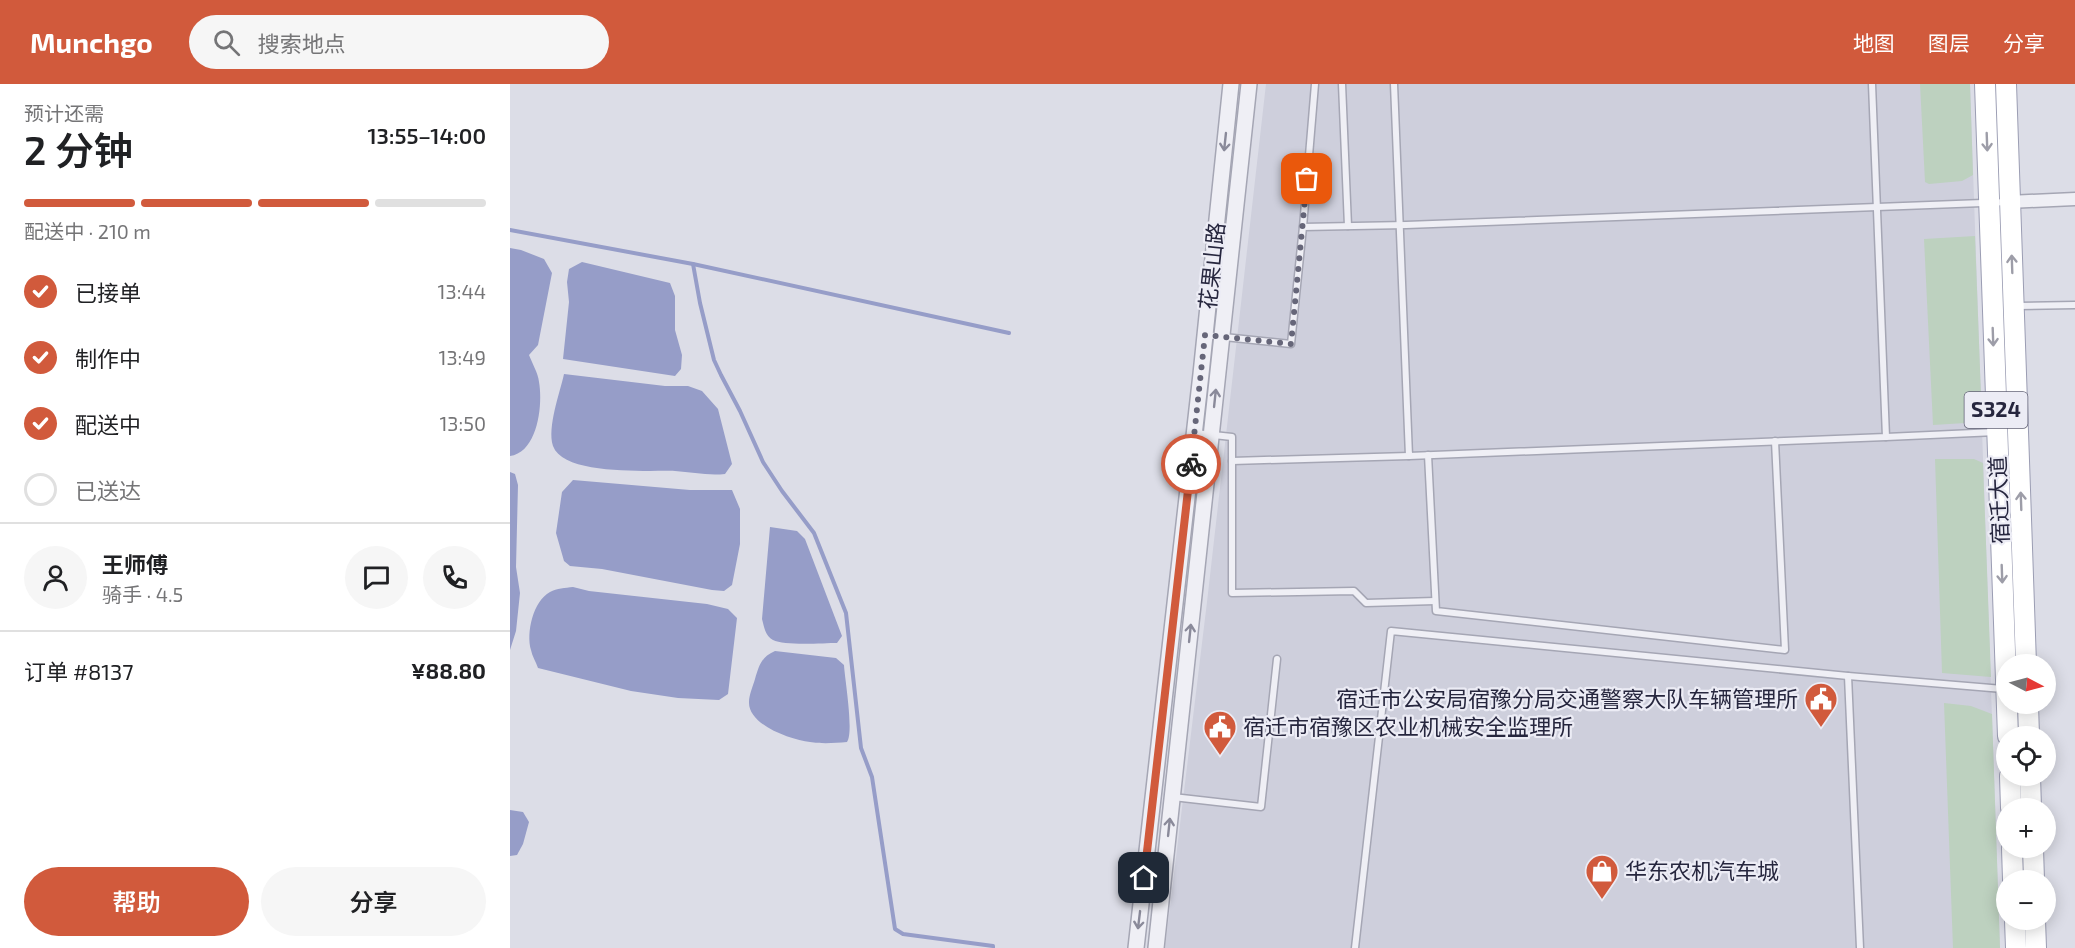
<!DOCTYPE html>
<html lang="zh">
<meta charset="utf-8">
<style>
body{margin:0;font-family:"Exo 2","Noto Sans SC",sans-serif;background:#f6f6f6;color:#202124;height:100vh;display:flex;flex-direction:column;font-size:22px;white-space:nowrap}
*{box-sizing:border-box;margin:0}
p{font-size:20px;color:#757577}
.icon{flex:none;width:33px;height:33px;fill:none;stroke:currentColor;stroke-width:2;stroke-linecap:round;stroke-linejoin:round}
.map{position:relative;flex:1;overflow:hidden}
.side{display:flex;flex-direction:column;background:#fff;width:510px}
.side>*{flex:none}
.needle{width:39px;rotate:96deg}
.controls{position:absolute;left:1486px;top:570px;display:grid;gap:12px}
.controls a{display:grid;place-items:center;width:60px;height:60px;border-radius:50%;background:#fff;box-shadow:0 3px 15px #0003;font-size:30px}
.pin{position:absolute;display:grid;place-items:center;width:51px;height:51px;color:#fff;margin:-26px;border-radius:12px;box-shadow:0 3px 9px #0006}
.courier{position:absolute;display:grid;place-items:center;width:60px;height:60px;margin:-30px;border:4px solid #d15a3c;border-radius:50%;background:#fff;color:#222;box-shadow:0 2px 8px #0007}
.summary em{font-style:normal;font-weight:600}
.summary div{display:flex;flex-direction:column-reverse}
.summary{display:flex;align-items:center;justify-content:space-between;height:102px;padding:0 24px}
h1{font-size:39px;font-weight:600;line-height:45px}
.bar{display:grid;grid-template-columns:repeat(4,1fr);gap:9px 6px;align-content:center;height:72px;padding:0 24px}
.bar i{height:8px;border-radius:4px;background:#e0e0e0}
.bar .on{background:#d15a3c}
.bar p{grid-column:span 4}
.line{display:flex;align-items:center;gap:15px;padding:0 24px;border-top:2px solid #e0e0e0}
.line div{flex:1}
.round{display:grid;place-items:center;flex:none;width:63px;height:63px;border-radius:32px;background:#f6f6f6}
ol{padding:0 24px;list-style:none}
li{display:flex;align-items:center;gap:18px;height:66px}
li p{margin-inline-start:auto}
li .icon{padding:6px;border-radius:50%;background:#d15a3c;color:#fff;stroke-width:4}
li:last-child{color:#757577}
li i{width:33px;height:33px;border:3px solid #e0e0e0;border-radius:50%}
.cta{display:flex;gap:12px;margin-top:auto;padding:12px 24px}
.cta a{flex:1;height:69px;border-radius:36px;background:#d15a3c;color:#fff;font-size:24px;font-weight:600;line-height:69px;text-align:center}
.cta a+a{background:#f6f6f6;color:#202124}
header{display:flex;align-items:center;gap:36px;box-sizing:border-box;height:84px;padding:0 30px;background:#d15a3c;color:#fff}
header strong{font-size:28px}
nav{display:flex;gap:33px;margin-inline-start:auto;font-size:21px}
.search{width:420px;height:54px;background:#f6f6f6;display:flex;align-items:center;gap:15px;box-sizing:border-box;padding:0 21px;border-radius:33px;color:#757577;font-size:22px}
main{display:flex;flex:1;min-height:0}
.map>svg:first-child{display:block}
.built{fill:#cecfdc}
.green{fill:#bdd1bf}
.water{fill:#969dc8}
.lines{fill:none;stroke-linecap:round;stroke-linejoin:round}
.stream{stroke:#969dc8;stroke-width:4}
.service-casing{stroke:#a5a6b4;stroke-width:9}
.minor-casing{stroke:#a5a6b4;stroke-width:15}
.tertiary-casing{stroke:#a5a6b4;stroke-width:18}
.primary-casing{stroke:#9b9db3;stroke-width:22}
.service{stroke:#efeff5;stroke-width:6}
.minor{stroke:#efeff5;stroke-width:12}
.tertiary{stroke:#efeff5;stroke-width:15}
.primary{stroke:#fff;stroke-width:20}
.oneway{stroke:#8a8a9a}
.oneway2{stroke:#9d9da8}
.done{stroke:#666679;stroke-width:6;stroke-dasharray:0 10.8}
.route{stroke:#d15a3c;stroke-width:8}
.labels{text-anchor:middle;stroke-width:4.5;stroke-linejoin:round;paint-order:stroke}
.shield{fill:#ececf5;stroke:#616175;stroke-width:1.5}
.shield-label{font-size:21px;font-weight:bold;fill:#26263e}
.street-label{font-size:22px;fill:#26263e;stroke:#ececf5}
.poi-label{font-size:22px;fill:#26263e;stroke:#ececf5;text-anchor:start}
</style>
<header>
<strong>Munchgo</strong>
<div class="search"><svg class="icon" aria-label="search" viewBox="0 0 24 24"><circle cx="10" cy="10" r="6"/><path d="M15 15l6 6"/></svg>搜索地点</div>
<nav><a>地图</a><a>图层</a><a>分享</a></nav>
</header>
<main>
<section class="side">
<div class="summary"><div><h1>2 分钟</h1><p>预计还需</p></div><em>13:55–14:00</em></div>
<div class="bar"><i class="on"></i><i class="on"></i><i class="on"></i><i></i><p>配送中 · 210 m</p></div>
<ol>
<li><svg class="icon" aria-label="check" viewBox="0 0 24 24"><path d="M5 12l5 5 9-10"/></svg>已接单<p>13:44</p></li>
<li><svg class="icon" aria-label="check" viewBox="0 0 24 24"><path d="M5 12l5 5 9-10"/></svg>制作中<p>13:49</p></li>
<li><svg class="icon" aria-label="check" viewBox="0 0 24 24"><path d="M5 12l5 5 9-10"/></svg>配送中<p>13:50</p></li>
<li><i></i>已送达</li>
</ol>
<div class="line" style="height:108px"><a class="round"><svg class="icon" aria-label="person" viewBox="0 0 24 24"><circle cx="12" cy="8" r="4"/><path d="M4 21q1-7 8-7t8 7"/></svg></a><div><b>王师傅</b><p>骑手 · 4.5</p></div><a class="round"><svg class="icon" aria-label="chat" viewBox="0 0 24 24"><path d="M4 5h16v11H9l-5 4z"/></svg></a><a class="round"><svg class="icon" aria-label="phone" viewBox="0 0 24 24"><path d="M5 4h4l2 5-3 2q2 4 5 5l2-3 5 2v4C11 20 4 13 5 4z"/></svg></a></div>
<div class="line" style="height:78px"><div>订单 #8137</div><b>¥88.80</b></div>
<div class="cta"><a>帮助</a><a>分享</a></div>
</section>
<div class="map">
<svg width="1565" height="864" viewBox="0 0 1565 864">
<rect width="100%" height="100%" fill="#dcdde7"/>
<path class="built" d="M 756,0 L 1460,0 L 1490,864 L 655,864 L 697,518 Z"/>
<g class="green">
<path d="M 1410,0 L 1460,0 L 1463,91 L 1452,97 L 1419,100 L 1415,98 Z"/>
<path d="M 1465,152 L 1472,338 L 1423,341 L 1414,155 Z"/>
<path d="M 1464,375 L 1473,379 L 1481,593 L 1432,589 L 1425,375 Z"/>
<path d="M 1434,619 L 1461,622 L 1482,630 L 1490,864 L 1443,864 Z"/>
</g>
<g class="water">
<path d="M 0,164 L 11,166 L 34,175 L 42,189 L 28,261 L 19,271 C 22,279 28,289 29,298 C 33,320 28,368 0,372 Z"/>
<path d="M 72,178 L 160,199 L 165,212 L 165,246 L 172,271 L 171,285 L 165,292 L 53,275 L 59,218 L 57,198 L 59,185 Z"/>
<path d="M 54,290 L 155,302 L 178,302 L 192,307 L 208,325 L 222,380 L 215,390 C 198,392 182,388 165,387 C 138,386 54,392 43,362 C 37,343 50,309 54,290 Z"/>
<path d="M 0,388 L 5,390 L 8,401 L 6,483 L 10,509 L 6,547 L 0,566 Z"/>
<path d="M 63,396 L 180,406 L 222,406 L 230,425 L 230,460 L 222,501 L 214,507 L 202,506 L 92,485 L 60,482 L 54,477 L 46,449 L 52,408 Z"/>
<path d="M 260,443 L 287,447 L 295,455 L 332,552 L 327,559 C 313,559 274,562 263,556 C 255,552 254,542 252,535 Z"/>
<path d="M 63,503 L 79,507 L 197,520 L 218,525 L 227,534 L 218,610 L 209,616 L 168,614 L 121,607 L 28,584 C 26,578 22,572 21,566 C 16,549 23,517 40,508 C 47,504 55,504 63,503 Z"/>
<path d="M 265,567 L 326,574 L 334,581 C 335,597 344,648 337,658 C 325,659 312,660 300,658 C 281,656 238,641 239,618 C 239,611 243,602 245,595 C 249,582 251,573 265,567 Z"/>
<path d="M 0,726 L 13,728 L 19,738 L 13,760 L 7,771 L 0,772 Z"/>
</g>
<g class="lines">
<g class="stream">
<path d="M 0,146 L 183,180 L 499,249"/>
<path d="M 183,180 L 190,219 L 204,276 L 211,291 L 230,327 L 253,378 L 272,407 L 304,449 L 336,529 L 351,664 L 362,693 L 385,845 L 393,850 L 483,862 L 483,864"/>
</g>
<defs>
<g id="service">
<path d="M 832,0 L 838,142"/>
<path d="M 884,0 L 899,372 L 1376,353 L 1362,0"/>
<path d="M 793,143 L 805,0"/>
<path d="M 1507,222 L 1565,221"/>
<path d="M 695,251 L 781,260 L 793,143 L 896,141 L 1499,118"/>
<path d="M 685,349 L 722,353 L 722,509 L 844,507 L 856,519 L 925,517"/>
<path d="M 1376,353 L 1486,348"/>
<path d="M 918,371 L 926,527 L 1275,566 L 1265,357"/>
<path d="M 722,377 L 899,372"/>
<path d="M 1338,592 L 1493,605"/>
<path d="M 663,713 L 751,723 L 767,575"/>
<path d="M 845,864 L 881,547 L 1338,592 L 1350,864"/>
</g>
<path id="minor" d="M 1499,118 L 1565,115"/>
<g id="tertiary">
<path d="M 626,864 L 691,290 L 721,0"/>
<path d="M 646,864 L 739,0"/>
</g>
<g id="primary">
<path d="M 1475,0 L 1498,652"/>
<path d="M 1496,0 L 1516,580"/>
<path d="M 1518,620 L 1519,652"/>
<path d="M 1500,692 L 1501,724"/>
<path d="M 1520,692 L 1521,724"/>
<path d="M 1502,764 L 1503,796"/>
<path d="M 1523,764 L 1524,796"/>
<path d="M 1505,836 L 1506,864"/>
<path d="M 1525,836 L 1526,864"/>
</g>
</defs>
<use href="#service" class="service-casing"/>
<use href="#minor" class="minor-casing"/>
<use href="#tertiary" class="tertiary-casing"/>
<use href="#primary" class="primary-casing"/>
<use href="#service" class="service"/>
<use href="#minor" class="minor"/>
<use href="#tertiary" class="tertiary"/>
<use href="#primary" class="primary"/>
</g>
<defs><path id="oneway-shaft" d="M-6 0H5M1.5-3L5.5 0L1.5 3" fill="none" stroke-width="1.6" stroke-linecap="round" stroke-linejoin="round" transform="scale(1.5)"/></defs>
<g class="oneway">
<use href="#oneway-shaft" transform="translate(715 58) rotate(96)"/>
<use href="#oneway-shaft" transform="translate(705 314) rotate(-84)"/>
<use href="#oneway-shaft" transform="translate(680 549) rotate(-84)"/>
<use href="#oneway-shaft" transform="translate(659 743) rotate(-84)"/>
<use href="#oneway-shaft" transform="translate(629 836) rotate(97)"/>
</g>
<g class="oneway2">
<use href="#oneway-shaft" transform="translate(1477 58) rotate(88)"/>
<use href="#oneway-shaft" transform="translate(1502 180) rotate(-92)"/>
<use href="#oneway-shaft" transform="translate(1483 253) rotate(88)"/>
<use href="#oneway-shaft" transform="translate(1511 417) rotate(-92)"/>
<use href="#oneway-shaft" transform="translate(1492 490) rotate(88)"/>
</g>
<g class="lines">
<path class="done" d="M 681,380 L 695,251 L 781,260 L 797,95"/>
<path class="route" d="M 634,794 L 681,380"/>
</g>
<defs>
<symbol id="civic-pin" viewBox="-11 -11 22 30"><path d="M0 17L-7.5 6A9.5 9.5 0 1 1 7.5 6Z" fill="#d15a3c" stroke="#ececf5"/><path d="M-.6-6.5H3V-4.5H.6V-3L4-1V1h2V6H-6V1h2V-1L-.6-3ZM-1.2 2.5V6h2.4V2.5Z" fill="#fff"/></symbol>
<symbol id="shop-pin" viewBox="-11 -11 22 30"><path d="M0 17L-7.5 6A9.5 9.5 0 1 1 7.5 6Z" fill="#d15a3c" stroke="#ececf5"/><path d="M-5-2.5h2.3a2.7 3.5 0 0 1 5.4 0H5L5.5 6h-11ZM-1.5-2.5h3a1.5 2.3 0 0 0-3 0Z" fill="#fff"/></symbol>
</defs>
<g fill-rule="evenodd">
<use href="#civic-pin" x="1292" y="596" width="38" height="52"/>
<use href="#civic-pin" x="691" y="624" width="38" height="52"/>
<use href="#shop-pin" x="1073" y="768" width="38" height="52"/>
</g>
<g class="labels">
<rect class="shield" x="1454.5" y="308" width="63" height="36" rx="4.5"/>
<g class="shield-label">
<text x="1486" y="333">S324</text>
</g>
<g class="street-label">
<text transform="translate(702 182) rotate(-84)" y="8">花果山路</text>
<text transform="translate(1489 416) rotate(-92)" y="8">宿迁大道</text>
</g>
<g class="poi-label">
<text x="1288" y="623" text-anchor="end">宿迁市公安局宿豫分局交通警察大队车辆管理所</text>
<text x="733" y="651">宿迁市宿豫区农业机械安全监理所</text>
<text x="1115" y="795">华东农机汽车城</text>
</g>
</g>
</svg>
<div class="controls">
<a><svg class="needle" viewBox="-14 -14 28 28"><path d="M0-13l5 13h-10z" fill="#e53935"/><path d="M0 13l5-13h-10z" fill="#757577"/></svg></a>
<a><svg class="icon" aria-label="locate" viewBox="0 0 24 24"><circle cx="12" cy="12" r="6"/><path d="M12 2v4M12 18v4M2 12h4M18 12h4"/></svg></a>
<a>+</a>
<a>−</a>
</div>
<div class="pin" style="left:797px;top:95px;background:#ea580c"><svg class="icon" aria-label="bag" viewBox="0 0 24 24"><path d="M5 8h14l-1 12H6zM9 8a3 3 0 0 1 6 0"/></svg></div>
<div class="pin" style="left:634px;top:794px;background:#1f2937"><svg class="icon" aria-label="home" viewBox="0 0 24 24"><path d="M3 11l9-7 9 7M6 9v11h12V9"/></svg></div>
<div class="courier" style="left:681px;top:380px"><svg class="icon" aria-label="bike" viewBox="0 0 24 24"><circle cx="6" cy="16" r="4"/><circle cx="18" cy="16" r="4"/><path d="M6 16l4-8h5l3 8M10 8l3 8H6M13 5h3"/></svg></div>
</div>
</main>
